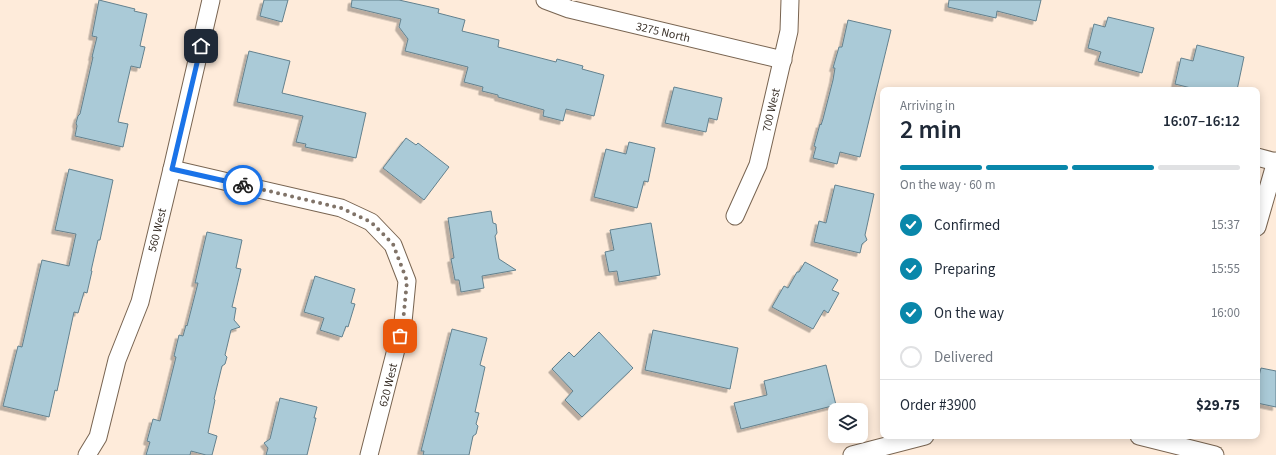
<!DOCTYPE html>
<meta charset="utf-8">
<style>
body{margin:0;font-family:"Source Sans 3",sans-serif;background:#f2f2f3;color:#1f2937;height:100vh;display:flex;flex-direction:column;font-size:15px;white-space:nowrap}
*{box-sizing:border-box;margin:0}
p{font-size:13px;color:#747a83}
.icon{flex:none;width:22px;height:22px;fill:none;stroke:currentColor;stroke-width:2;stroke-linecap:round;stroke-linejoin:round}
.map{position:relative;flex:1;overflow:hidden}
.details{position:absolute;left:880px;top:87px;width:380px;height:352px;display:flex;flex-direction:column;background:#fff;border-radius:8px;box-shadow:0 2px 10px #0003}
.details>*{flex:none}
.controls{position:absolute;left:828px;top:403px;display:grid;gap:8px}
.controls a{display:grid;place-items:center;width:40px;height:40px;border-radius:8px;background:#fff;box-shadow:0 2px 10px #0003;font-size:20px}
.pin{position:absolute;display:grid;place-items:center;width:34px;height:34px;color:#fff;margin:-17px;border-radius:8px;box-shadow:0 2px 6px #0006}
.courier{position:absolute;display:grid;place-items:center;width:40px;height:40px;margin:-20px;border:3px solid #1a73e8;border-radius:50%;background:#fff;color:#222;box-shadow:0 1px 5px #0007}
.summary em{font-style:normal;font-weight:600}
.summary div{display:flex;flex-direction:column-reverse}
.summary{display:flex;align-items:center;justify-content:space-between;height:68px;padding:0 20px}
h1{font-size:26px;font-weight:600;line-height:30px}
.bar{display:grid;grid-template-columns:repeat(4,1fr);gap:6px 4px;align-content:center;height:48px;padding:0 20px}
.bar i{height:5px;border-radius:3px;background:#e0e1e3}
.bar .current{background:#0987aa}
.bar p{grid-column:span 4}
.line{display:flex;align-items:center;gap:10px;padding:0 20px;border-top:1px solid #e0e1e3}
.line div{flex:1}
ol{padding:0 20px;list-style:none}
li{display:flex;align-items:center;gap:12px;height:44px}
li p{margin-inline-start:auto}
li .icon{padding:4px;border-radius:50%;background:#0987aa;color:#fff;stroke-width:4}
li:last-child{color:#747a83}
li i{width:22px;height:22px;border:2px solid #e0e1e3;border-radius:50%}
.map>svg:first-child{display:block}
.building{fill:#aacad7;stroke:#63818e;filter:url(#shadow)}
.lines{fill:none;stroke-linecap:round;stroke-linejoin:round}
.street-casing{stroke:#786451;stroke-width:19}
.street{stroke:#fff;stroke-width:17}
.done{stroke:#807368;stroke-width:4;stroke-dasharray:0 7.2}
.route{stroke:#1a73e8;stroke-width:5}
.labels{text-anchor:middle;stroke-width:3.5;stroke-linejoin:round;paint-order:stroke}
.street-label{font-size:12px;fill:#3c332b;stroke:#fff}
</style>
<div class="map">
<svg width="1276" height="455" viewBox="0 0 1276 455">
<defs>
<filter id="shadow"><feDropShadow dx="-3.5" dy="3.5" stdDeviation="0" flood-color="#0004"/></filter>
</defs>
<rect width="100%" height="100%" fill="#feebda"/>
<g class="building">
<path d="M 99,0 L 135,9 L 134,11 L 147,14 L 140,46 L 145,47 L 140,68 L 131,66 L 118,122 L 128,124 L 123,147 L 75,136 L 77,126 L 76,123 L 78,116 L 80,114 L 93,57 L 92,57 L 97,37 L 92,36 Z"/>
<path d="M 264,0 L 288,0 L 282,22 L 260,16 Z"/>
<path d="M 352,0 L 399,0 L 439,9 L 438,13 L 465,20 L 462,31 L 499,40 L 498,47 L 556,62 L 557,59 L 583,66 L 582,69 L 604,75 L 594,116 L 566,109 L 563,121 L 543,116 L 544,110 L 498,97 L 498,95 L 482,91 L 483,87 L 464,82 L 468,67 L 405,51 L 408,39 L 399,27 L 401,19 L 351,7 Z"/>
<path d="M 949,0 L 1041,0 L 1036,21 L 997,11 L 996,18 L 948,7 Z"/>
<path d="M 1108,17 L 1154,28 L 1142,73 L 1098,61 L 1101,52 L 1088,48 L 1094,24 L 1105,27 Z"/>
<path d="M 848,20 L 891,30 L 860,157 L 840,152 L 837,164 L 813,158 L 816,147 L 814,146 L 820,124 L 821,125 L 823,119 L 833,80 L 835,68 L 833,68 L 839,47 L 842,47 Z"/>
<path d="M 1197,45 L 1244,57 L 1237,90 L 1199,90 L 1175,84 L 1181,58 L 1193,61 Z"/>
<path d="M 249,51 L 290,61 L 282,93 L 366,113 L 356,158 L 305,147 L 306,144 L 296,142 L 303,116 L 237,102 Z"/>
<path d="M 674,87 L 722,98 L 717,120 L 709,118 L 706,132 L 665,123 Z"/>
<path d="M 406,138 L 416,145 L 418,143 L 449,167 L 424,200 L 383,168 Z"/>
<path d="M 629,142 L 655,148 L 648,182 L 644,181 L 637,208 L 594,197 L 606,149 L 626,154 Z"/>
<path d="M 69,169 L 113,180 L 100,240 L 98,240 L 91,271 L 92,271 L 87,293 L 84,292 L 78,313 L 74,312 L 57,391 L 55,390 L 49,417 L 3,406 L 18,346 L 22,347 L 42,260 L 69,266 L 76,234 L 55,230 Z"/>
<path d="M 835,185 L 874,194 L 865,235 L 867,240 L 862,244 L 860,253 L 814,242 L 819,221 L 826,223 Z"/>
<path d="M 491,211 L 493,223 L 496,224 L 497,233 L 495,236 L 499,259 L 516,270 L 482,276 L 484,288 L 461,292 L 459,280 L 455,280 L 451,259 L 454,258 L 448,218 Z"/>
<path d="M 651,223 L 660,275 L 619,282 L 617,271 L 609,272 L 605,252 L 614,250 L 610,230 Z"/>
<path d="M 207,232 L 242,240 L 236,268 L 241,269 L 232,307 L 236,308 L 234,320 L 240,327 L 231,330 L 225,355 L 227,357 L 225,364 L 222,366 L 214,399 L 215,400 L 208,433 L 217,436 L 212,455 L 206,455 L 191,451 L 190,455 L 146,455 L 150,442 L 147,441 L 153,419 L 160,421 L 176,357 L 174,356 L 179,335 L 183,336 L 186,325 L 187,326 L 198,283 L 195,283 Z"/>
<path d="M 805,262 L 838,280 L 832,290 L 839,293 L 828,313 L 824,310 L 813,329 L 772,307 L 784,286 L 788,288 L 797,272 L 799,272 Z"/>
<path d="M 315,276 L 355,289 L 351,303 L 355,304 L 348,327 L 346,326 L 342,337 L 320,330 L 324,318 L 304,312 Z"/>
<path d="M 452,329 L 487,338 L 480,365 L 485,367 L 475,412 L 479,413 L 476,424 L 478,426 L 476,434 L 473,436 L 469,455 L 423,455 L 424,451 L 421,451 Z"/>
<path d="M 653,330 L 738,348 L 730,389 L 645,370 Z"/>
<path d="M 599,332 L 633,368 L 582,417 L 565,400 L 573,391 L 552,369 L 569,352 L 574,357 Z"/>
<path d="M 826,365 L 836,405 L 741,429 L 734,403 L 767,395 L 764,381 Z"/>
<path d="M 1261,368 L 1276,371 L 1276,407 L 1257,403 L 1257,384 Z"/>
<path d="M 280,398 L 317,407 L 314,418 L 316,418 L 307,455 L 266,455 L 268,448 L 264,443 L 270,439 Z"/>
</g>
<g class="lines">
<defs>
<g id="street">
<path d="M 545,0 L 569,9 L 783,60"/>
<path d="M 1257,157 L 1276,162"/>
<path d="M 172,169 L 341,208 L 371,222 L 393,245 L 407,281 L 403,322 L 369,455"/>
<path d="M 735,216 L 758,165 L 789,31 L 790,0"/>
<path d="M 1257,227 L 1276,161"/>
<path d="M 1139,436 L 1215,455"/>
<path d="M 87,455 L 98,437 L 117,360 L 140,302 L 172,169 L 211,0"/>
<path d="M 852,455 L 925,436"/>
</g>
</defs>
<use href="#street" class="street-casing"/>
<use href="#street" class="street"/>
</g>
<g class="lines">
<path class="done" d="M 243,185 L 341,208 L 371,222 L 393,244 L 407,281 L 403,322 L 400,336"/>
<path class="route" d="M 201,46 L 172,169 L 243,185"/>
</g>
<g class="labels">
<g class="street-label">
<text transform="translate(663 32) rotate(13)" y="4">3275 North</text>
<text transform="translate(771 110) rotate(-77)" y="4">700 West</text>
<text transform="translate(157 230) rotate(-76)" y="4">560 West</text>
<text transform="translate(388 385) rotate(-76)" y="4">620 West</text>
</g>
</g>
</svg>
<div class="controls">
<a><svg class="icon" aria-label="layers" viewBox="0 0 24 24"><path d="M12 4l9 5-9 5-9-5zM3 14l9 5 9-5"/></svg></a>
</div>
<div class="pin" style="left:400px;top:336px;background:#ea580c"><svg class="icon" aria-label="bag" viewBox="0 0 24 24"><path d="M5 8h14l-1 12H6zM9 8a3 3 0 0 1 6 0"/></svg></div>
<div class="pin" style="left:201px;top:46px;background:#1f2937"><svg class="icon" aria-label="home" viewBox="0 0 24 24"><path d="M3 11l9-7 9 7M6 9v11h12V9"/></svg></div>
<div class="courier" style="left:243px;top:185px"><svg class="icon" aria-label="bike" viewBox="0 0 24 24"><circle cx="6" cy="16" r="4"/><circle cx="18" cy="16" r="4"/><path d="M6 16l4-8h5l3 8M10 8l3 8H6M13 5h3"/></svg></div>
<section class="details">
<div class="summary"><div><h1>2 min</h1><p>Arriving in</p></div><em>16:07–16:12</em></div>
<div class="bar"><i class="current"></i><i class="current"></i><i class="current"></i><i></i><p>On the way · 60 m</p></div>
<ol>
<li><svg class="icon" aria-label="check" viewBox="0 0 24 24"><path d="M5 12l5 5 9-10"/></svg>Confirmed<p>15:37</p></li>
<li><svg class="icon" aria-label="check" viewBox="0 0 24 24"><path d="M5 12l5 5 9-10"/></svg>Preparing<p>15:55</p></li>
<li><svg class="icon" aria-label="check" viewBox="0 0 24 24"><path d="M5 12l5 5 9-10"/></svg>On the way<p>16:00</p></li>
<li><i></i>Delivered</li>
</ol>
<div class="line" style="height:52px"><div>Order #3900</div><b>$29.75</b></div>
</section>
</div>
